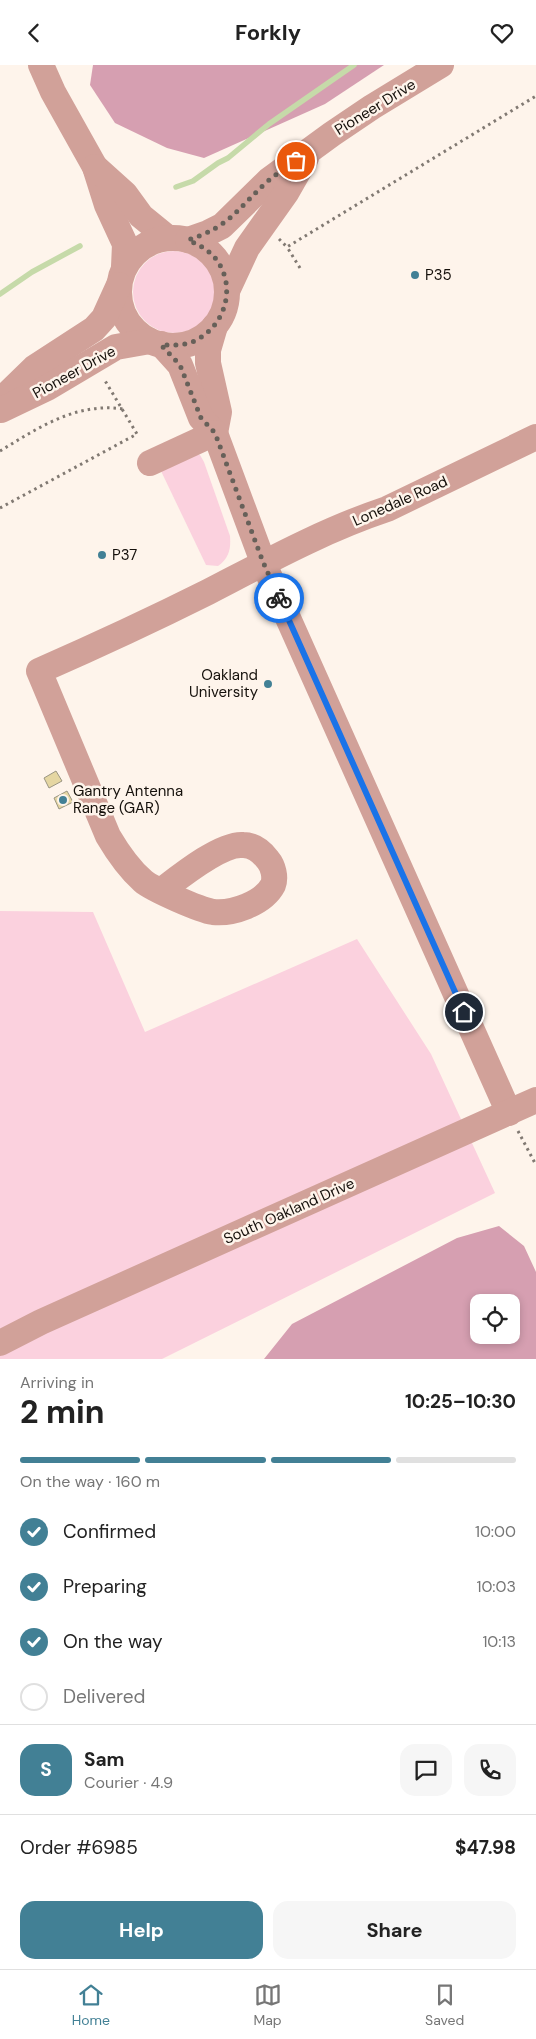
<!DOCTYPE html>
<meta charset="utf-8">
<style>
body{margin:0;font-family:"DM Sans",sans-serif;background:#f6f6f6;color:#222;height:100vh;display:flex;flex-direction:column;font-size:19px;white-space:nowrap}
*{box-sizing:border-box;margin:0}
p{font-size:16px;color:#767676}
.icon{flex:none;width:28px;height:28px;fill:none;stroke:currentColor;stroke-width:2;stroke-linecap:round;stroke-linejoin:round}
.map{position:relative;height:1294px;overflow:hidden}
.sheet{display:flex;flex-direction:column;background:#fff;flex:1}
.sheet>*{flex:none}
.buttons{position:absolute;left:470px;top:1229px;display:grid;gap:10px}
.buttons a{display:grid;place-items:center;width:50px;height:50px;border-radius:10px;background:#fff;box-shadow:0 2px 8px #0003;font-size:25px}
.pin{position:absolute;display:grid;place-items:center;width:42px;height:42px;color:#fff;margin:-21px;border:2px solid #fff;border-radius:50%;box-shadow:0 1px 5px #0007}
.courier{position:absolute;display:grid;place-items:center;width:50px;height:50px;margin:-25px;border:4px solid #1a73e8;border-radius:50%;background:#fff;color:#222;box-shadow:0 1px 6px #0007}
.head em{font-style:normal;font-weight:700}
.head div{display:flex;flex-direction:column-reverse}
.head{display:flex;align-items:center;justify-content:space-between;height:85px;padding:0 20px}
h1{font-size:32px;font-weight:700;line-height:38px}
.bar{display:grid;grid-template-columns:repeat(4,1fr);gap:8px 5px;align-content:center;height:60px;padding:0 20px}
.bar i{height:6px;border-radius:4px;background:#e0e0e0}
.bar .current{background:#428095}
.bar p{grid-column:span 4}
.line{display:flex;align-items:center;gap:12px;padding:0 20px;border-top:1px solid #e0e0e0}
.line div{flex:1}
.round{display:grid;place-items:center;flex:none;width:52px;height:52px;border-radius:15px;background:#f6f6f6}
ol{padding:0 20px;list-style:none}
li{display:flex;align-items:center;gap:15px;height:55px}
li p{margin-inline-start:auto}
li .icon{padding:5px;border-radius:50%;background:#428095;color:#fff;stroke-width:4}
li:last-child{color:#767676}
li i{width:28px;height:28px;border:2px solid #e0e0e0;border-radius:50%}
.button{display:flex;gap:10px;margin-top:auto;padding:10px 20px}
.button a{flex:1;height:58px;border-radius:15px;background:#428095;color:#fff;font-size:20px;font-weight:700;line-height:58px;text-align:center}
.button a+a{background:#f6f6f6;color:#222}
header{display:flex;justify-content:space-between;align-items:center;height:65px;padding:0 20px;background:#fff;font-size:22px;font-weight:700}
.menu{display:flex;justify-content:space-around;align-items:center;height:70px;border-top:1px solid #e0e0e0;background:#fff;font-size:14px;color:#767676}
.menu a{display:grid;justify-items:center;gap:2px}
.menu .current{color:#428095}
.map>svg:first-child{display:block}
.green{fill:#fbd1de}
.forest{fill:#d69fb1;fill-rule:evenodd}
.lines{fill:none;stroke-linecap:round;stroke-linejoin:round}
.stream{stroke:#c6daa9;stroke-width:5.5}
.building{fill:#e5d6a2;stroke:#9a9582}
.path{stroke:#817972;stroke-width:3;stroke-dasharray:2.5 4;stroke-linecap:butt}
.minor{stroke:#d1a199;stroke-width:26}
.done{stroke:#676059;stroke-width:5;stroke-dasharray:0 9}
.route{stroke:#1a73e8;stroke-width:6}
.poi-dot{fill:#428095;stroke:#fef4eb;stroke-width:2}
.labels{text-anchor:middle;stroke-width:5;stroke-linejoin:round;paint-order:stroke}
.street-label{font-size:15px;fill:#15100b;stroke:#fef4eb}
.poi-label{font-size:15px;fill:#15100b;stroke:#fef4eb;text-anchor:start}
</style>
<header><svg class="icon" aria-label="back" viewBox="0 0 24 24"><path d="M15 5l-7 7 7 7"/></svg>Forkly<svg class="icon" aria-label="heart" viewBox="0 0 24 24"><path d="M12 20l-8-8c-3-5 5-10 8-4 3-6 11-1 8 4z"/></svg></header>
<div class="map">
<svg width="536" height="1294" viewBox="0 0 536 1294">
<rect width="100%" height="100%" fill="#fef4eb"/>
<g class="green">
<circle cx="174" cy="227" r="41"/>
<path d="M 194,388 L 200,390 L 204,397 L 230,471 C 231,484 229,493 218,501 L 206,500 L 161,406 Z"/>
<path d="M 0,846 L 93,847 L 145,967 L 357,874 L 431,989 L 495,1128 L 162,1294 L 0,1294 Z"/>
</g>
<g class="forest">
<path d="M 93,0 L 384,0 L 325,39 L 204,93 L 167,83 L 115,58 L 90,20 Z"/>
<path d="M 499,1161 L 524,1181 L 536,1207 L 536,1294 L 264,1294 L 292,1259 L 457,1173 ZM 479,1238 L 511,1238 L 511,1270 L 479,1270 Z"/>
</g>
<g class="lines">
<g class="stream">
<path d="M 176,122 L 193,116 L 218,98 L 228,93 L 269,59 L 354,0"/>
<path d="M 0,229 L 32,207 L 80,181"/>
</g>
</g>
<g class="building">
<path d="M 56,706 L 62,716 L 49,723 L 44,713 Z"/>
<path d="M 67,726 L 73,737 L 59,744 L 54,733 Z"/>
</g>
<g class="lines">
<g class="path">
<path d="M 279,174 L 287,182"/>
<path d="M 300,203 L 287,182 L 536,31"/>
<path d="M 0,386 C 38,363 76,337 123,344"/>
<path d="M 0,443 L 137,369 L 104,314"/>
<path d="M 518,1066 L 536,1100"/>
</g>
<g class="minor">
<path d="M 41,0 L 53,27 L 95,102 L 107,140 L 125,179 L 124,202"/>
<path d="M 95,102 L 125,129 L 141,151 L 168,173"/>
<circle cx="173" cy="227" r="54"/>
<path d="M 188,175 L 208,168 L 222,161 L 269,115 L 332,69 L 372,42 L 441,0"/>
<path d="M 227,226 L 247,183 L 286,128 L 306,93"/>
<path d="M 215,261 L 208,285 L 208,298 L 219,347 L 215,368"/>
<path d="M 161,279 L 180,300 L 201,353 L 215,368 L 263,497 L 509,1048"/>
<path d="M 0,336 L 34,303 L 94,264 L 104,253 L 119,220"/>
<path d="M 1,345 L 47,323 L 116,282 L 150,276"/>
<path d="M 150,398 L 215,368"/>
<path d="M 161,826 C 178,813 221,778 243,780 C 254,780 262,787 268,795 C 273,801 276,812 273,820 C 263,839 232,849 213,847 C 200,845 152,824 143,816 C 128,803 118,788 108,771 L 39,606 C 96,581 152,555 208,527 C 266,497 324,465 387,444 L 536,372"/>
<path d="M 0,1278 L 41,1257 L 536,1035"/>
</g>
</g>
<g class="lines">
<path class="done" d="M 279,533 L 263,497 L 215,368 L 201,353 L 180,300 L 161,280 C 172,280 182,281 192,277 C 224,264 238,223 216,194 C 209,185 199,180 188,175 C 231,161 237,144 268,116 C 276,109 287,102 296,96"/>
<path class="route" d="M 279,533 L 464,947"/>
</g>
<g class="poi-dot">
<circle cx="415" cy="210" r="5"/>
<circle cx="102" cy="490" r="5"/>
<circle cx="268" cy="619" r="5"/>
<circle cx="63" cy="735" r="5"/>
</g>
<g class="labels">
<g class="street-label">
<text transform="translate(375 42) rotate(-32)" y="5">Pioneer Drive</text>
<text transform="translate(74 307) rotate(-29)" y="5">Pioneer Drive</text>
<text transform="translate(400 436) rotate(-24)" y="5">Lonedale Road</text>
<text transform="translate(289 1146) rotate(-24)" y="5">South Oakland Drive</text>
</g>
<g class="poi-label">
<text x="425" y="215">P35</text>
<text x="112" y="495">P37</text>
<text x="258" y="615" text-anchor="end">Oakland<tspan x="258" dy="17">University</tspan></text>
<text x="73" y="731">Gantry Antenna<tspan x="73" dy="17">Range (GAR)</tspan></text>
</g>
</g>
</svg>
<div class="buttons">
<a><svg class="icon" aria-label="locate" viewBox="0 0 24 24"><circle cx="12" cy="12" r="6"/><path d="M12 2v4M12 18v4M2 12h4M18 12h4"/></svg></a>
</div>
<div class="pin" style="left:296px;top:96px;background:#ea580c"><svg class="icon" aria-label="bag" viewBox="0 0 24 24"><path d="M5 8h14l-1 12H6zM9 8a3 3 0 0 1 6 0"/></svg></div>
<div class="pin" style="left:464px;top:947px;background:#1f2937"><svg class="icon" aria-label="home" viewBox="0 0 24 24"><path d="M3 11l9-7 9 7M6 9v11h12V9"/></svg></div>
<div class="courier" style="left:279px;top:533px"><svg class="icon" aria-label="bike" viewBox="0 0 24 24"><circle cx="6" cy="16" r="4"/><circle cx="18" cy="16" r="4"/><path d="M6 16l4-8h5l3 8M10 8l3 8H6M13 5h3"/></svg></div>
</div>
<section class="sheet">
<div class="head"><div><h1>2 min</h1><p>Arriving in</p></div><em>10:25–10:30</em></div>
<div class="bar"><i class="current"></i><i class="current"></i><i class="current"></i><i></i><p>On the way · 160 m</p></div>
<ol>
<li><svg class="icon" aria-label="check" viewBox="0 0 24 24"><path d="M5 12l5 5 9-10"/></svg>Confirmed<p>10:00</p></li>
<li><svg class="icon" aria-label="check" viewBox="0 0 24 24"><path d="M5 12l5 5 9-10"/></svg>Preparing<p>10:03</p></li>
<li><svg class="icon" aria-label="check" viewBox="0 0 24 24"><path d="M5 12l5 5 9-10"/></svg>On the way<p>10:13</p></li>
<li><i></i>Delivered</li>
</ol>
<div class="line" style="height:90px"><b class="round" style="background:#428095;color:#fff">S</b><div><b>Sam</b><p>Courier · 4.9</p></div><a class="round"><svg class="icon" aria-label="chat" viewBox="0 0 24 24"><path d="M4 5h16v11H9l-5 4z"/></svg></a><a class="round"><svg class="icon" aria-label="phone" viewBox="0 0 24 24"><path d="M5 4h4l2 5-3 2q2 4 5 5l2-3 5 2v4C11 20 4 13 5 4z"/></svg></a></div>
<div class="line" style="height:65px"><div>Order #6985</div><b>$47.98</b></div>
<div class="button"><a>Help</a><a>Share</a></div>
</section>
<nav class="menu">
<a class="current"><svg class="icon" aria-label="home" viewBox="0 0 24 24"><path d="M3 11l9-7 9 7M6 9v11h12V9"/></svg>Home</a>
<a><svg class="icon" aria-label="map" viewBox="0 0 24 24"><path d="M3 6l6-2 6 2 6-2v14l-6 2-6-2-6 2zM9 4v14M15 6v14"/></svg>Map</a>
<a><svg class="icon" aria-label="saved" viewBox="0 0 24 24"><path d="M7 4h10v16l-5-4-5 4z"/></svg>Saved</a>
</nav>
